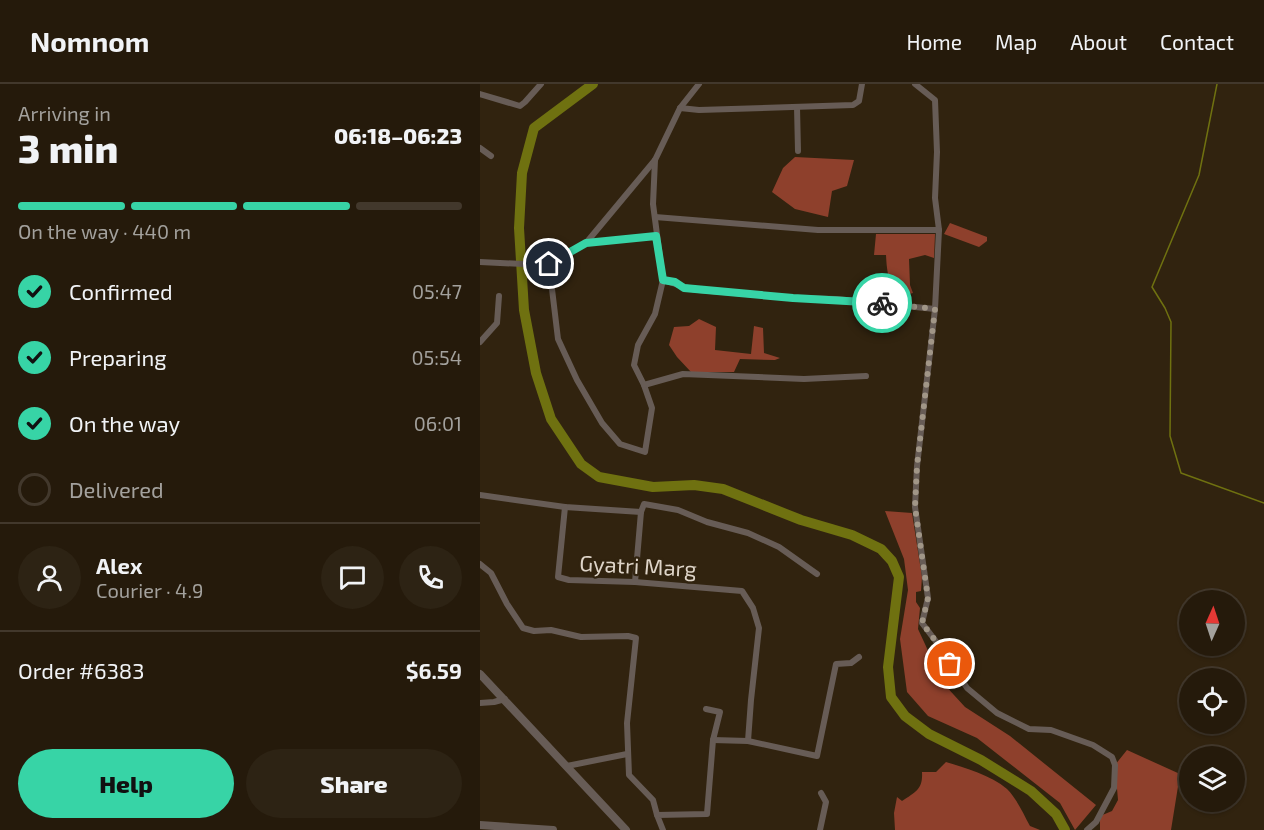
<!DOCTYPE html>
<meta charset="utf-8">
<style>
body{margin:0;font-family:"Exo 2",sans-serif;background:#2d2314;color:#f1f3f6;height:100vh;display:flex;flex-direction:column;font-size:22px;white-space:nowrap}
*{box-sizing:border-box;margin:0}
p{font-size:20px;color:#a3a19d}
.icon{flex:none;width:33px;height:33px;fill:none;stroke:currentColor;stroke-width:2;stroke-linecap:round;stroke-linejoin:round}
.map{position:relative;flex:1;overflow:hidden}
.side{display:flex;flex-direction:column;background:#251a0b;width:480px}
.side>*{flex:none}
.needle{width:39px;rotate:3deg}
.buttons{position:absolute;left:699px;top:506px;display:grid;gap:12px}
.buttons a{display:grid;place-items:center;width:66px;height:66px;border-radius:50%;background:#251a0b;box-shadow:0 2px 4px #0004,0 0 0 2px #42382c;font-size:30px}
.pin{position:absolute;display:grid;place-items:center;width:51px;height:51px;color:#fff;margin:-26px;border:3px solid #fff;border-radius:50%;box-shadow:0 2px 6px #0007}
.courier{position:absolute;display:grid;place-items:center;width:60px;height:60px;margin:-30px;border:4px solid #37d4a6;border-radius:50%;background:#fff;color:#222;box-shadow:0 2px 8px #0007}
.head em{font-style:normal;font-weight:800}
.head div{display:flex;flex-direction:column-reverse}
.head{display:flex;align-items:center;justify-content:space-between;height:102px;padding:0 18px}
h1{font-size:39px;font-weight:800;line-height:45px}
.bar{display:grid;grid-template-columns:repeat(4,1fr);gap:9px 6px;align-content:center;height:72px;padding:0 18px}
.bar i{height:8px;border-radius:4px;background:#42382c}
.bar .selected{background:#37d4a6}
.bar p{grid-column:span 4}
.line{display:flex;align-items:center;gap:15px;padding:0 18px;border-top:2px solid #42382c}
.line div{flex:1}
.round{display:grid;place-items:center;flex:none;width:63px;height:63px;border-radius:32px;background:#2d2314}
ol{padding:0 18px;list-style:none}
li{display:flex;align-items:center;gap:18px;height:66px}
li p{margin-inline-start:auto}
li .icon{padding:6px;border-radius:50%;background:#37d4a6;color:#111;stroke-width:4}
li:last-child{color:#a3a19d}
li i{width:33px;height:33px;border:3px solid #42382c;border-radius:50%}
.button{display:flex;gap:12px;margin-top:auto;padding:12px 18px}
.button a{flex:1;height:69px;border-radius:36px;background:#37d4a6;color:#111;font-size:24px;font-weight:800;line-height:69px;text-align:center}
.button a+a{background:#2d2314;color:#f1f3f6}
header{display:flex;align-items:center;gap:36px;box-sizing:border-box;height:84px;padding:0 30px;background:#251a0b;border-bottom:2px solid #42382c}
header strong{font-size:28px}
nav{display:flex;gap:33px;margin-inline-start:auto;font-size:21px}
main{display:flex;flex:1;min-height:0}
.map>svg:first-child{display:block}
.forest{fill:#8e402c}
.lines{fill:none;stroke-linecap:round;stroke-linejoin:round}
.stream{stroke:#6f7110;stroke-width:1.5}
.river{stroke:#6f7110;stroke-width:10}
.minor{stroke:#675c56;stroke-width:6}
.tertiary{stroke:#675c56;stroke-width:8}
.done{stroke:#a19687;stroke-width:6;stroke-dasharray:0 10.8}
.route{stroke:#37d4a6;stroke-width:8}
.labels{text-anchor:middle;stroke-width:4.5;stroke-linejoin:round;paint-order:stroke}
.street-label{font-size:22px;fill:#ded4c8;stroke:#31230f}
</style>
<header>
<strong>Nomnom</strong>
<nav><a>Home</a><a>Map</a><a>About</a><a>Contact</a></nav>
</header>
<main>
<section class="side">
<div class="head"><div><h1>3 min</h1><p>Arriving in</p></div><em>06:18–06:23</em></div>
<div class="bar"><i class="selected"></i><i class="selected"></i><i class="selected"></i><i></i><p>On the way · 440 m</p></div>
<ol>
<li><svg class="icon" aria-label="check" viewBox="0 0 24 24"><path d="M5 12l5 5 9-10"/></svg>Confirmed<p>05:47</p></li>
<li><svg class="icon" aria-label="check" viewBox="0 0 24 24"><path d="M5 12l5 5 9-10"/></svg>Preparing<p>05:54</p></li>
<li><svg class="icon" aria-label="check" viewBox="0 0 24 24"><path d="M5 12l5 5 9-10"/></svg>On the way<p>06:01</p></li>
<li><i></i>Delivered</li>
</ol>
<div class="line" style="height:108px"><a class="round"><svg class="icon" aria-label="person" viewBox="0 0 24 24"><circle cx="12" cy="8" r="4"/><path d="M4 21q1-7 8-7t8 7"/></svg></a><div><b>Alex</b><p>Courier · 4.9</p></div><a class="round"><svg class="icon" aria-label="chat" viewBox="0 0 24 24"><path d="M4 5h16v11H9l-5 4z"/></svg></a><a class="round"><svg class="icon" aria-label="phone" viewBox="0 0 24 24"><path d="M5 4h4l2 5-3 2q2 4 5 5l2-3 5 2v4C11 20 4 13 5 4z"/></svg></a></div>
<div class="line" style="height:78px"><div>Order #6383</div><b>$6.59</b></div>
<div class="button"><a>Help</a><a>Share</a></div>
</section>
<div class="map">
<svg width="784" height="746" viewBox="0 0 784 746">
<rect width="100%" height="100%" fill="#31230f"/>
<g class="forest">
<path d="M 315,73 L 374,76 L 367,102 L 352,107 L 348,133 L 315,125 L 292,108 L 303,84 Z"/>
<path d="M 470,139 L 507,153 L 507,157 L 499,163 L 464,150 Z"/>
<path d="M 396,150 L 455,150 L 454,174 L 445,171 L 429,175 L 430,201 L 433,209 L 422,212 C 408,200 407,189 406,171 L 394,171 Z"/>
<path d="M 219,235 L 236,243 L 235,266 L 271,270 L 274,242 L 283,244 L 284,269 L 300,274 L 295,276 L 260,275 L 254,288 L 211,288 L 197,273 L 189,261 L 194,243 L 209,242 Z"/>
<path d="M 405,427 L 432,429 L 442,493 L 441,507 L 436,508 L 436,518 L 440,524 L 438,545 L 463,599 L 485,623 L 530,652 L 616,721 L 595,746 L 580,719 L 497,654 L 448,632 L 427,608 L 420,555 L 428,506 L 424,475 Z"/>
<path d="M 647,666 L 700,690 L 691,746 L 620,746 L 620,732 L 632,727 L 638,716 L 635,681 Z"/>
<path d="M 466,678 C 485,684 511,691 527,705 C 537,715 543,729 550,742 L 560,746 L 415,746 L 414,729 L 417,713 L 422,717 C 436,708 443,705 442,688 L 456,688 Z"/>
</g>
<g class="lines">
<path class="stream" d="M 737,0 L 719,91 L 672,203 L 685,224 L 691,238 L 690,352 L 701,389 L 784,419"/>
<path class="river" d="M 113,0 L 54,44 L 42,89 L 39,144 L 44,226 L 56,289 L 71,335 L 101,380 L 119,393 L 173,403 L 214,401 L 243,405 L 321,436 L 372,451 L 401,465 L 412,477 L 419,493 L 408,583 L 411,613 L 425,632 L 449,650 L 501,676 L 551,707 L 576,730 L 585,746"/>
<g class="minor">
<path d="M 435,0 L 455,16 L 457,68 L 455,114 L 459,146 L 455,225 L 437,382 L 435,423 L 448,514 L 442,539 L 464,568 L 487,604 L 517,629 L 549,645 L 571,646 L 613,661 L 632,673 L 635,681 L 634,704 L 616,738 L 607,746"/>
<path d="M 0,10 L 40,22 L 45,18 L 61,0"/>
<path d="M 317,23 L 318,67"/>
<path d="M 200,24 L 219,26 L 373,21 L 379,17 L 382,0"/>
<path d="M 0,64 L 11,72"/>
<path d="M 175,133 L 338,146 L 459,146"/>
<path d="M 106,159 L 176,152"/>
<path d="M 0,178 L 64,181 L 106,159 L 175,76 L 200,24 L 219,0"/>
<path d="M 69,180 L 78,255 L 97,296 L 122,339 L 140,360 L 165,368 L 172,324 L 164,301 L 154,281 L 158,261 L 175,230 L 183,196 L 173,120 L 175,76"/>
<path d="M 183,196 C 196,199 205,205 218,206 L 313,214 L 356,215 L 455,225"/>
<path d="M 0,258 L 17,239 L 19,212"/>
<path d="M 164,301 L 203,290 L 324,295 L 386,292"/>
<path d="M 0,411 L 85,423 L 161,428"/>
<path d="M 85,423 L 78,493 L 89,496 L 155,498 L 262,507 L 273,524 L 279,544 L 271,616 L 268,657"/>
<path d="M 0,480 L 11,489 L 27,520 L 43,544 L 54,547 L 71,546 L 101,553 L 148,552 L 156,554 L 147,639 L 149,691 L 173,716 L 177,731"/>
<path d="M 155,498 L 161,428 L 164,420 L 198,426 L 227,438 L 268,449 L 299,463 L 337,490"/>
<path d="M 0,619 L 14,618 L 25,615"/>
<path d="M 233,656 L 268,657 L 337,672 L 356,580 L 371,579 L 379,573"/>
<path d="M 87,682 L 147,670"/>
<path d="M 183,746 L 177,731 L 227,730 L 233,656 L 240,628 L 226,625"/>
<path d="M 340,746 L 346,718 L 341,709"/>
</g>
<g class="tertiary">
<path d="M 0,590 L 146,746"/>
<path d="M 0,741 L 73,746"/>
</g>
</g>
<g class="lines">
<path class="done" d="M 402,219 L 455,225 L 437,382 L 435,423 L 448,514 L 442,539 L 464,568 L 470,580"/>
<path class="route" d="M 69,180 L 106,159 L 176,152 L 183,196 L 195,198 L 204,204 L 313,214 L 402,219"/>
</g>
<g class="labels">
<g class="street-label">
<text transform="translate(158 482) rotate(3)" y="8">Gyatri Marg</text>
</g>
</g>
</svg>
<div class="buttons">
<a><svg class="needle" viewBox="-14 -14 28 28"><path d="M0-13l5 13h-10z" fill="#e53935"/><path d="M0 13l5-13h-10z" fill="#a3a19d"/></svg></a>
<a><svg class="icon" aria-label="locate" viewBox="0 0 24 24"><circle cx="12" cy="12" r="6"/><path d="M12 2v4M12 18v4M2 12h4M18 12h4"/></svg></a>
<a><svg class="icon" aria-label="layers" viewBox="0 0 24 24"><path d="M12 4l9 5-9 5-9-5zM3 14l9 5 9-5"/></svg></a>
</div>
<div class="pin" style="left:470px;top:580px;background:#ea580c"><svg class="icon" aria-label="bag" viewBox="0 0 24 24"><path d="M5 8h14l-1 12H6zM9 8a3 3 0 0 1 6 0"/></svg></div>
<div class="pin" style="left:69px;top:180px;background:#1f2937"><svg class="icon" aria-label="home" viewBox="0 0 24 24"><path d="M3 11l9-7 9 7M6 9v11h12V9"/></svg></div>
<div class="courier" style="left:402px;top:219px"><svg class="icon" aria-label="bike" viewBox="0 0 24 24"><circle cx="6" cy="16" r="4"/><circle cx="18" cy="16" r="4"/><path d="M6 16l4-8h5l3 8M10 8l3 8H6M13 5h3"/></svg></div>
</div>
</main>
